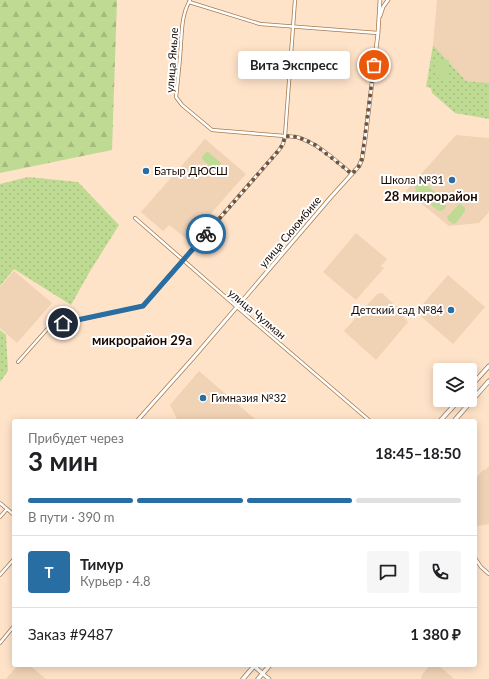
<!DOCTYPE html>
<html lang="ru">
<meta charset="utf-8">
<style>
body{margin:0;font-family:Lato,sans-serif;background:#f6f6f6;color:#202124;height:100vh;display:flex;flex-direction:column;font-size:15px;white-space:nowrap}
*{box-sizing:border-box;margin:0}
p{font-size:13px;color:#757577}
.icon{flex:none;width:22px;height:22px;fill:none;stroke:currentColor;stroke-width:2;stroke-linecap:round;stroke-linejoin:round}
.map{position:relative;flex:1;overflow:hidden}
.side{position:absolute;left:12px;top:419px;width:465px;height:248px;display:flex;flex-direction:column;background:#fff;border-radius:4px;box-shadow:0 2px 10px #0003}
.side>*{flex:none}
.tools{position:absolute;left:433px;top:363px;display:grid;gap:8px}
.tools a{display:grid;place-items:center;width:44px;height:44px;border-radius:4px;background:#fff;box-shadow:0 2px 10px #0003;font-size:20px}
.pin{position:absolute;display:grid;place-items:center;width:34px;height:34px;color:#fff;margin:-17px;border:2px solid #fff;border-radius:50%;box-shadow:0 1px 4px #0007}
.courier{position:absolute;display:grid;place-items:center;width:40px;height:40px;margin:-20px;border:3px solid #296ea3;border-radius:50%;background:#fff;color:#222;box-shadow:0 1px 5px #0007}
.bubble{position:absolute;height:28px;border-radius:4px;background:#fff;box-shadow:0 2px 10px #0003;font-size:13px;font-weight:700;line-height:28px;text-align:center}
.overview em{font-style:normal;font-weight:700}
.overview div{display:flex;flex-direction:column-reverse}
.overview{display:flex;align-items:center;justify-content:space-between;height:68px;padding:0 16px}
h1{font-size:26px;font-weight:700;line-height:30px}
.bar{display:grid;grid-template-columns:repeat(4,1fr);gap:6px 4px;align-content:center;height:48px;padding:0 16px}
.bar i{height:5px;border-radius:3px;background:#e0e0e0}
.bar .active{background:#296ea3}
.bar p{grid-column:span 4}
.line{display:flex;align-items:center;gap:10px;padding:0 16px;border-top:1px solid #e0e0e0}
.line div{flex:1}
.round{display:grid;place-items:center;flex:none;width:42px;height:42px;border-radius:4px;background:#f6f6f6}
.map>svg:first-child{display:block}
.built{fill:#f0d2b5}
.green{fill:url(#green-dots)}
.forest{fill:url(#forest-firs)}
.pitch{fill:#bfdb93}
.lines{fill:none;stroke-linecap:round;stroke-linejoin:round}
.minor-casing{stroke:#a37a50;stroke-width:4}
.tertiary-casing{stroke:#a37a50;stroke-width:4.5}
.secondary-casing{stroke:#a37a50;stroke-width:5}
.minor{stroke:#fff;stroke-width:2.5}
.tertiary{stroke:#fff;stroke-width:3}
.secondary{stroke:#fff;stroke-width:3.5}
.done{stroke:#6a5646;stroke-width:4;stroke-dasharray:0 7.2}
.route{stroke:#296ea3;stroke-width:5}
.poi-dot{fill:#296ea3;stroke:#fff;stroke-width:1.5}
.labels{text-anchor:middle;stroke-width:4;stroke-linejoin:round;paint-order:stroke}
.street-label{font-size:11px;fill:#190a00;stroke:#fff}
.poi-label{font-size:11px;fill:#190a00;stroke:#fff;text-anchor:start}
.quarter-label{font-size:13px;font-weight:bold;fill:#190a00;stroke:#fff}
</style>
<div class="map">
<svg width="489" height="679" viewBox="0 0 489 679">
<defs>
<pattern id="green-dots" width="8" height="8" patternUnits="userSpaceOnUse"><rect width="8" height="8" fill="#bfdb93"/><path d="M2 2h.1M6 6h.1" fill="none" stroke="#a4bb7d" stroke-width="1.8" stroke-linecap="round"/></pattern>
<pattern id="forest-firs" width="22" height="20" patternUnits="userSpaceOnUse"><rect width="22" height="20" fill="#bfdb93"/><path d="M5 1l3.5 6h-7zM16 11l3.5 6h-7z" fill="#a4bb7d"/></pattern>
</defs>
<rect width="100%" height="100%" fill="#ffe3c9"/>
<g class="built">
<path d="M 437,0 L 489,0 L 489,83 L 466,81 L 433,45 Z"/>
<path d="M 456,135 L 489,138 L 489,212 L 479,223 L 449,226 L 406,191 Z"/>
<path d="M 205,139 L 246,174 L 227,195 L 188,240 L 169,225 L 163,231 L 141,212 Z"/>
<path d="M 356,233 L 387,259 L 381,266 L 384,268 L 356,300 L 323,272 Z"/>
<path d="M 14,271 L 52,303 L 17,343 L 0,328 L 0,287 Z"/>
<path d="M 448,275 L 485,307 L 453,344 L 416,312 Z"/>
<path d="M 382,293 L 405,315 L 403,317 L 408,322 L 376,360 L 344,331 L 377,294 Z"/>
<path d="M 199,371 L 256,420 L 257,421 L 174,421 L 177,419 L 170,405 Z"/>
<path d="M 489,466 L 489,524 L 477,526 L 475,524 L 475,479 L 483,470 L 485,470 Z"/>
<path d="M 18,665 L 29,665 L 46,679 L 6,679 Z"/>
<path d="M 430,665 L 438,665 L 454,679 L 421,679 L 422,675 Z"/>
</g>
<g class="green">
<path d="M 433,45 L 466,81 L 489,83 L 489,119 L 455,113 L 432,93 L 431,88 L 426,87 Z"/>
<path d="M 28,177 L 78,182 L 119,225 L 89,273 L 71,305 L 14,269 L 0,286 L 0,184 Z"/>
<path d="M 0,330 L 6,335 L 8,371 L 0,382 Z"/>
</g>
<path class="forest" d="M 0,0 L 117,0 L 112,150 L 0,173 Z"/>
<g class="pitch">
<path d="M 438,58 L 449,60 L 447,79 L 436,78 Z"/>
<path d="M 208,152 L 221,163 L 220,165 L 216,170 L 213,169 L 202,159 C 202,156 205,152 208,152 Z"/>
<path d="M 419,182 C 426,183 445,199 446,206 C 445,210 441,212 437,210 L 416,192 L 415,186 Z"/>
<path d="M 458,205 L 460,204 L 465,208 L 465,211 L 456,223 L 453,224 L 448,220 L 447,217 Z"/>
</g>
<g class="lines">
<defs>
<g id="minor">
<path d="M 190,0 C 182,14 182,28 181,43 C 180,61 178,79 176,97 L 182,105 L 212,130 L 297,137 C 319,144 335,160 352,174"/>
<path d="M 189,2 L 260,24 L 378,33"/>
<path d="M 135,218 L 230,301 L 370,421"/>
<path d="M 18,362 L 50,326 L 143,306 L 279,150 L 283,144 L 285,136 L 295,0"/>
<path d="M 0,503 L 14,515"/>
<path d="M 0,517 L 7,509"/>
<path d="M 475,558 L 481,567 L 489,574"/>
<path d="M 0,575 L 14,559"/>
<path d="M 0,643 L 14,626"/>
</g>
<g id="tertiary">
<path d="M 380,16 L 383,7 L 388,0"/>
<path d="M 137,421 L 194,357 L 331,197 L 359,166 L 362,159 L 365,140 L 378,33 L 380,0"/>
<path d="M 263,674 L 269,679"/>
</g>
<g id="secondary">
<path d="M 470,387 L 489,366"/>
<path d="M 440,421 L 459,400"/>
<path d="M 454,421 L 489,381"/>
<path d="M 254,666 L 263,674"/>
<path d="M 243,679 L 255,665"/>
<path d="M 258,679 L 270,665"/>
</g>
</defs>
<use href="#minor" class="minor-casing"/>
<use href="#tertiary" class="tertiary-casing"/>
<use href="#secondary" class="secondary-casing"/>
<use href="#minor" class="minor"/>
<use href="#tertiary" class="tertiary"/>
<use href="#secondary" class="secondary"/>
</g>
<g class="lines">
<path class="done" d="M 206,234 L 279,150 L 283,144 L 285,136 L 298,137 L 314,144 L 352,174 L 359,166 L 362,159 L 374,65"/>
<path class="route" d="M 63,323 L 143,306 L 206,234"/>
</g>
<g class="poi-dot">
<circle cx="146" cy="171" r="4"/>
<circle cx="452" cy="180" r="4"/>
<circle cx="451" cy="310" r="4"/>
<circle cx="203" cy="398" r="4"/>
</g>
<g class="labels">
<g class="street-label">
<text transform="translate(172 60) rotate(-86)" y="4">улица Ямьле</text>
<text transform="translate(290 232) rotate(-50)" y="4">улица Сююмбике</text>
<text transform="translate(257 314) rotate(40)" y="4">улица Чулман</text>
</g>
<g class="poi-label">
<text x="154" y="175">Батыр ДЮСШ</text>
<text x="444" y="184" text-anchor="end">Школа №31</text>
<text x="443" y="314" text-anchor="end">Детский сад №84</text>
<text x="211" y="402">Гимназия №32</text>
</g>
<g class="quarter-label">
<text x="431" y="201">28 микрорайон</text>
<text x="142" y="345">микрорайон 29а</text>
</g>
</g>
</svg>
<div class="tools">
<a><svg class="icon" aria-label="layers" viewBox="0 0 24 24"><path d="M12 4l9 5-9 5-9-5zM3 14l9 5 9-5"/></svg></a>
</div>
<div class="pin" style="left:374px;top:65px;background:#ea580c"><svg class="icon" aria-label="bag" viewBox="0 0 24 24"><path d="M5 8h14l-1 12H6zM9 8a3 3 0 0 1 6 0"/></svg></div>
<div class="pin" style="left:63px;top:323px;background:#1f2937"><svg class="icon" aria-label="home" viewBox="0 0 24 24"><path d="M3 11l9-7 9 7M6 9v11h12V9"/></svg></div>
<div class="courier" style="left:206px;top:234px"><svg class="icon" aria-label="bike" viewBox="0 0 24 24"><circle cx="6" cy="16" r="4"/><circle cx="18" cy="16" r="4"/><path d="M6 16l4-8h5l3 8M10 8l3 8H6M13 5h3"/></svg></div>
<div class="bubble" style="left:238px;top:51px;width:112px">Вита Экспресс</div>
<section class="side">
<div class="overview"><div><h1>3 мин</h1><p>Прибудет через</p></div><em>18:45–18:50</em></div>
<div class="bar"><i class="active"></i><i class="active"></i><i class="active"></i><i></i><p>В пути · 390 m</p></div>
<div class="line" style="height:72px"><b class="round" style="background:#296ea3;color:#fff">Т</b><div><b>Тимур</b><p>Курьер · 4.8</p></div><a class="round"><svg class="icon" aria-label="chat" viewBox="0 0 24 24"><path d="M4 5h16v11H9l-5 4z"/></svg></a><a class="round"><svg class="icon" aria-label="phone" viewBox="0 0 24 24"><path d="M5 4h4l2 5-3 2q2 4 5 5l2-3 5 2v4C11 20 4 13 5 4z"/></svg></a></div>
<div class="line" style="height:52px"><div>Заказ #9487</div><b>1 380 ₽</b></div>
</section>
</div>
